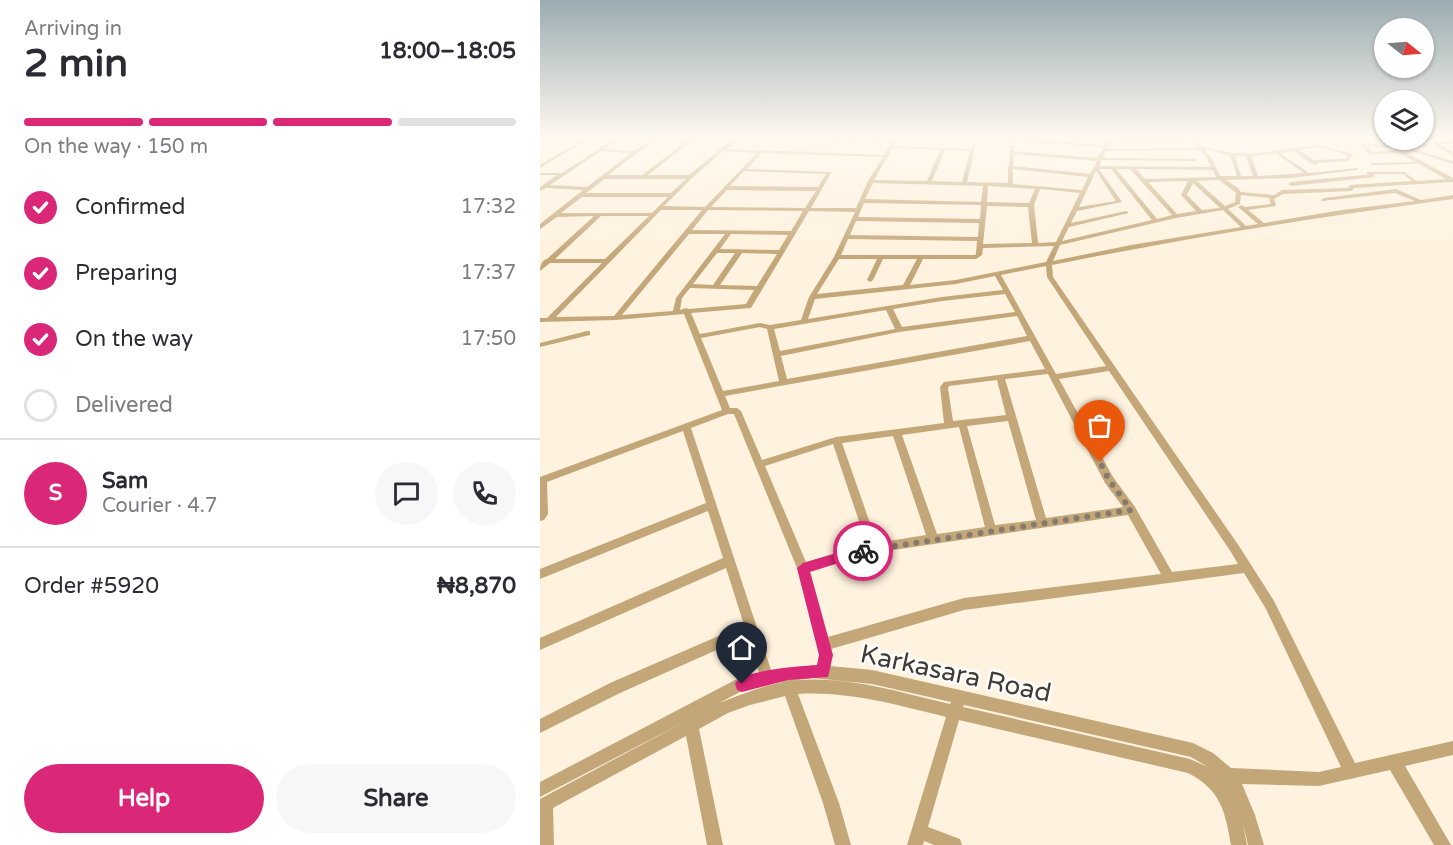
<!DOCTYPE html>
<meta charset="utf-8">
<style>
body{margin:0;font-family:"Varela Round",sans-serif;background:#f7f7f7;color:#2b2b33;height:100vh;display:flex;flex-direction:column;font-size:22px;white-space:nowrap}
*{box-sizing:border-box;margin:0}
p{font-size:20px;color:#7c7c81}
.icon{flex:none;width:33px;height:33px;fill:none;stroke:currentColor;stroke-width:2;stroke-linecap:round;stroke-linejoin:round}
.map{position:relative;flex:1;overflow:hidden}
.drawer{display:flex;flex-direction:column;background:#fff;width:540px}
.drawer>*{flex:none}
.needle{width:39px;rotate:107deg}
.buttons{position:absolute;left:834px;top:18px;display:grid;gap:12px}
.buttons a{display:grid;place-items:center;width:60px;height:60px;border-radius:50%;background:#fff;box-shadow:0 2px 4px #0004;font-size:30px}
.pin{position:absolute;display:grid;place-items:center;width:51px;height:51px;color:#fff;margin:-62px -26px;border-radius:50% 50% 50% 0;rotate:-45deg;box-shadow:0 0 6px #0007}
.pin .icon{rotate:45deg}
.courier{position:absolute;display:grid;place-items:center;width:60px;height:60px;margin:-30px;border:4px solid #db2777;border-radius:50%;background:#fff;color:#222;box-shadow:0 2px 8px #0007}
.head em{font-style:normal;font-weight:700}
.head div{display:flex;flex-direction:column-reverse}
.head{display:flex;align-items:center;justify-content:space-between;height:102px;padding:0 24px}
h1{font-size:39px;font-weight:700;line-height:45px}
.bar{display:grid;grid-template-columns:repeat(4,1fr);gap:9px 6px;align-content:center;height:72px;padding:0 24px}
.bar i{height:8px;border-radius:4px;background:#e1e1e2}
.bar .selected{background:#db2777}
.bar p{grid-column:span 4}
.line{display:flex;align-items:center;gap:15px;padding:0 24px;border-top:2px solid #e1e1e2}
.line div{flex:1}
.round{display:grid;place-items:center;flex:none;width:63px;height:63px;border-radius:32px;background:#f7f7f7}
ol{padding:0 24px;list-style:none}
li{display:flex;align-items:center;gap:18px;height:66px}
li p{margin-inline-start:auto}
li .icon{padding:6px;border-radius:50%;background:#db2777;color:#fff;stroke-width:4}
li:last-child{color:#7c7c81}
li i{width:33px;height:33px;border:3px solid #e1e1e2;border-radius:50%}
.cta{display:flex;gap:12px;margin-top:auto;padding:12px 24px}
.cta a{flex:1;height:69px;border-radius:36px;background:#db2777;color:#fff;font-size:24px;font-weight:700;line-height:69px;text-align:center}
.cta a+a{background:#f7f7f7;color:#2b2b33}
main{display:flex;flex:1;min-height:0}
.map>svg:first-child{display:block}
.lines{fill:none;stroke-linecap:round;stroke-linejoin:round}
.minor{fill:#c4a779;fill-rule:evenodd}
.route{fill:#db2777}
.done{stroke:#847b6e;stroke-width:6;stroke-dasharray:0 10.8}
.labels{text-anchor:middle;stroke-width:5;stroke-linejoin:round;paint-order:stroke}
.near-street-label{font-size:26px;fill:#413b31;stroke:#fff}
</style>
<main>
<section class="drawer">
<div class="head"><div><h1>2 min</h1><p>Arriving in</p></div><em>18:00–18:05</em></div>
<div class="bar"><i class="selected"></i><i class="selected"></i><i class="selected"></i><i></i><p>On the way · 150 m</p></div>
<ol>
<li><svg class="icon" aria-label="check" viewBox="0 0 24 24"><path d="M5 12l5 5 9-10"/></svg>Confirmed<p>17:32</p></li>
<li><svg class="icon" aria-label="check" viewBox="0 0 24 24"><path d="M5 12l5 5 9-10"/></svg>Preparing<p>17:37</p></li>
<li><svg class="icon" aria-label="check" viewBox="0 0 24 24"><path d="M5 12l5 5 9-10"/></svg>On the way<p>17:50</p></li>
<li><i></i>Delivered</li>
</ol>
<div class="line" style="height:108px"><b class="round" style="background:#db2777;color:#fff">S</b><div><b>Sam</b><p>Courier · 4.7</p></div><a class="round"><svg class="icon" aria-label="chat" viewBox="0 0 24 24"><path d="M4 5h16v11H9l-5 4z"/></svg></a><a class="round"><svg class="icon" aria-label="phone" viewBox="0 0 24 24"><path d="M5 4h4l2 5-3 2q2 4 5 5l2-3 5 2v4C11 20 4 13 5 4z"/></svg></a></div>
<div class="line" style="height:78px"><div>Order #5920</div><b>₦8,870</b></div>
<div class="cta"><a>Help</a><a>Share</a></div>
</section>
<div class="map">
<svg width="913" height="845" viewBox="0 0 913 845">
<rect width="100%" height="100%" fill="#fff2de"/>
<g class="lines">
<g class="minor">
<path d="M 6,137 L 11,137 L 0,143 L 0,140 Z"/>
<path d="M 47,137 L 52,137 L 0,168 L 0,165 Z"/>
<path d="M 77,137 L 82,137 L 65,149 L 94,151 L 116,137 L 121,137 L 97,153 L 68,175 L 102,175 L 152,137 L 157,137 L 108,175 L 149,175 L 195,137 L 200,137 L 187,149 L 344,155 L 351,143 L 248,138 L 246,137 L 353,141 L 355,137 L 359,137 L 354,146 L 431,149 L 432,145 L 434,144 L 436,145 L 427,182 L 468,183 L 468,168 L 467,167 L 469,166 L 470,145 L 474,146 L 474,151 L 557,158 L 564,147 L 421,138 L 419,137 L 441,137 L 565,145 L 569,137 L 573,137 L 572,140 L 649,140 L 647,137 L 651,137 L 660,146 L 692,153 L 714,154 L 751,148 L 753,147 L 756,148 L 779,145 L 813,154 L 808,161 L 778,163 L 776,165 L 770,163 L 754,151 L 740,153 L 769,173 L 818,168 L 818,169 L 816,170 L 751,178 L 686,180 L 698,188 L 701,192 L 734,195 L 742,190 L 808,188 L 810,185 L 872,181 L 863,174 L 827,174 L 827,172 L 864,172 L 877,181 L 906,179 L 877,163 L 875,164 L 831,165 L 831,163 L 833,163 L 875,162 L 860,153 L 829,154 L 818,143 L 820,141 L 823,143 L 853,146 L 862,150 L 868,150 L 870,148 L 913,161 L 913,164 L 875,152 L 867,153 L 913,178 L 913,182 L 814,188 L 812,191 L 743,194 L 734,199 L 736,206 L 708,210 L 724,223 L 802,210 L 875,201 L 855,193 L 782,201 L 781,200 L 784,198 L 856,189 L 881,200 L 913,195 L 913,199 C 779,217 645,238 512,265 L 513,277 L 699,546 L 734,601 L 815,763 L 913,741 L 913,755 L 865,766 L 911,845 L 894,845 L 850,770 L 779,786 L 702,784 L 715,815 L 724,845 L 708,845 L 703,823 L 707,845 L 691,845 C 685,811 681,790 648,773 L 419,720 L 388,827 L 420,839 L 422,845 L 394,845 L 384,841 L 383,845 L 367,845 L 406,717 C 357,705 309,691 258,694 L 299,803 L 311,845 L 295,845 L 283,803 L 245,696 L 210,705 L 188,713 L 159,729 L 183,845 L 167,845 L 146,736 L 13,808 L 14,845 L 0,845 L 0,799 L 146,721 L 0,797 L 0,782 L 197,679 L 219,673 L 208,636 L 80,693 L 0,733 L 0,719 L 70,683 L 204,625 L 186,568 L 0,650 L 0,638 L 183,558 L 168,511 L 0,579 L 0,569 L 166,503 L 143,431 L 7,482 L 8,514 L 4,520 L 0,521 L 0,477 L 182,410 L 144,314 L 76,320 L 0,322 L 0,318 L 7,318 L 62,263 L 10,263 L 0,271 C 0,266 2,260 7,259 L 54,216 L 17,217 L 0,229 L 0,224 L 43,190 L 6,188 L 0,191 L 0,187 L 17,175 L 0,175 L 0,173 L 22,173 ZM 571,142 L 652,142 L 657,148 L 568,149 ZM 826,146 L 852,148 L 856,150 L 832,152 ZM 779,147 L 808,155 L 805,159 L 774,160 L 759,150 ZM 353,148 L 400,150 L 387,181 L 334,180 ZM 664,149 L 690,155 L 697,176 L 680,176 L 671,157 ZM 405,150 L 430,151 L 422,182 L 392,181 ZM 660,150 L 667,158 L 671,167 L 559,166 L 562,160 L 655,161 L 657,160 L 655,159 L 563,158 L 566,151 ZM 61,151 L 91,153 L 47,187 L 10,185 ZM 183,151 L 217,153 L 165,207 L 124,206 L 152,178 ZM 222,153 L 343,157 L 328,181 L 316,208 L 271,208 L 291,173 L 291,172 L 207,169 ZM 738,153 L 738,155 L 764,173 L 718,176 L 711,156 ZM 474,154 L 557,161 L 550,174 L 473,166 ZM 695,156 L 706,156 L 713,176 L 701,176 ZM 473,169 L 548,177 L 542,190 L 473,184 ZM 559,169 L 571,169 L 612,220 L 522,241 L 529,227 L 589,213 L 586,211 L 531,223 L 537,211 L 582,202 ZM 576,169 L 590,169 L 632,215 L 617,219 ZM 596,169 L 673,170 L 676,177 L 605,179 ZM 204,171 L 286,174 L 278,187 L 190,186 ZM 556,171 L 576,201 L 539,207 ZM 65,179 L 146,179 L 131,193 L 46,193 ZM 679,180 L 696,193 L 695,202 L 685,206 L 657,181 ZM 648,181 L 641,195 L 656,211 L 637,214 L 608,182 ZM 333,183 L 443,186 L 441,202 L 325,199 ZM 653,183 L 680,208 L 662,210 L 647,195 ZM 448,186 L 495,189 L 489,203 L 447,202 ZM 500,189 L 540,193 L 516,242 L 498,243 L 494,205 ZM 187,190 L 276,191 L 265,208 L 171,207 ZM 701,195 L 729,198 L 731,204 L 705,207 L 701,205 L 698,207 L 718,224 L 706,226 L 688,209 L 700,204 ZM 42,197 L 128,197 L 112,213 L 21,213 ZM 324,203 L 441,205 L 440,219 L 318,217 ZM 447,206 L 488,207 L 492,243 L 443,244 ZM 121,210 L 162,210 L 74,316 L 16,317 ZM 168,210 L 263,211 L 251,231 L 152,230 ZM 683,210 L 701,227 L 591,245 L 513,261 L 520,245 L 636,218 ZM 269,211 L 315,212 L 294,257 L 269,297 L 261,320 L 230,325 L 220,323 L 160,334 L 151,313 L 211,308 ZM 61,216 L 109,216 L 65,259 L 15,259 ZM 316,221 L 439,223 L 438,237 L 310,235 ZM 149,234 L 185,234 L 136,298 L 133,311 L 82,315 ZM 191,234 L 248,235 L 239,250 L 180,249 ZM 308,239 L 437,241 L 436,254 L 435,255 L 301,255 ZM 514,246 L 506,262 L 416,280 L 370,285 L 383,259 L 436,259 L 442,255 L 443,248 ZM 177,253 L 195,253 L 173,285 L 153,284 ZM 202,253 L 237,254 L 217,286 L 180,285 ZM 299,259 L 337,259 L 327,280 L 330,282 L 333,280 L 343,259 L 377,259 L 363,285 L 277,294 ZM 506,266 L 507,277 L 566,366 L 516,374 L 461,275 ZM 455,276 L 463,290 L 402,297 L 268,319 L 275,299 L 416,284 ZM 150,288 L 214,290 L 206,304 L 149,309 L 146,308 L 140,310 L 142,298 ZM 465,294 L 475,312 L 362,327 L 353,309 L 402,301 ZM 346,310 L 355,329 L 240,351 L 234,329 ZM 477,316 L 487,336 L 247,379 L 241,356 L 359,332 ZM 220,327 L 227,329 L 239,381 L 183,391 L 161,338 ZM 490,341 L 505,369 L 404,382 L 400,387 L 404,423 L 296,437 L 222,460 L 201,411 L 197,408 L 190,408 L 185,396 ZM 569,371 L 691,552 L 698,564 L 632,572 L 595,507 L 573,477 L 519,379 ZM 508,374 L 565,483 L 583,507 L 506,518 L 465,379 ZM 457,380 L 466,415 L 413,421 L 408,388 L 409,386 ZM 188,414 L 194,414 L 257,568 L 280,655 L 278,665 L 231,670 L 151,428 ZM 468,421 L 496,520 L 455,525 L 427,426 ZM 419,427 L 445,527 L 397,534 L 362,435 ZM 353,436 L 386,535 L 337,543 L 302,443 ZM 293,444 L 327,545 L 266,562 L 225,466 ZM 588,515 L 621,574 L 424,598 L 288,637 L 270,571 L 333,553 ZM 704,573 L 726,609 L 801,767 L 779,772 L 691,768 L 673,753 L 653,743 L 332,670 L 290,666 L 292,655 L 291,649 L 424,610 ZM 273,678 L 332,684 L 411,702 L 410,704 C 358,692 304,674 250,681 C 226,684 202,694 179,703 L 204,690 L 227,684 ZM 424,705 L 651,757 L 668,767 L 650,759 L 423,707 Z"/>
<path d="M 884,138 L 888,140 L 888,142 L 853,142 L 851,141 L 853,140 L 882,140 Z"/>
<path d="M 895,142 L 913,142 L 912,144 L 900,144 L 913,153 L 913,156 L 893,144 Z"/>
<path d="M 833,174 L 835,175 L 835,177 L 751,186 L 748,184 L 751,182 Z"/>
<path d="M 47,331 L 50,331 L 50,335 L 0,347 L 0,343 Z"/>
</g>
</g>
<linearGradient id="sky" x2="0" y2="1"><stop stop-color="#9bacb1"/><stop offset="0.54" stop-color="#fff9f0"/><stop offset="1" stop-color="#fff9f0" stop-opacity="0"/></linearGradient>
<rect width="913" height="255" fill="url(#sky)"/>
<path class="route" d="M 323,545 L 329,551 L 327,554 L 270,572 L 293,655 L 288,677 L 248,680 L 202,692 L 197,690 L 195,684 C 201,670 261,666 277,665 L 279,655 L 257,568 L 263,563 Z"/>
<g class="lines">
<path class="done" d="M 323,551 L 591,510 L 569,480 L 560,462"/>
</g>
<g class="labels">
<g class="near-street-label">
<text transform="translate(416 673) rotate(12)" y="9">Karkasara Road</text>
</g>
</g>
</svg>
<div class="buttons">
<a><svg class="needle" viewBox="-14 -14 28 28"><path d="M0-13l5 13h-10z" fill="#e53935"/><path d="M0 13l5-13h-10z" fill="#7c7c81"/></svg></a>
<a><svg class="icon" aria-label="layers" viewBox="0 0 24 24"><path d="M12 4l9 5-9 5-9-5zM3 14l9 5 9-5"/></svg></a>
</div>
<div class="pin" style="left:560px;top:462px;background:#ea580c"><svg class="icon" aria-label="bag" viewBox="0 0 24 24"><path d="M5 8h14l-1 12H6zM9 8a3 3 0 0 1 6 0"/></svg></div>
<div class="pin" style="left:202px;top:684px;background:#1f2937"><svg class="icon" aria-label="home" viewBox="0 0 24 24"><path d="M3 11l9-7 9 7M6 9v11h12V9"/></svg></div>
<div class="courier" style="left:323px;top:551px"><svg class="icon" aria-label="bike" viewBox="0 0 24 24"><circle cx="6" cy="16" r="4"/><circle cx="18" cy="16" r="4"/><path d="M6 16l4-8h5l3 8M10 8l3 8H6M13 5h3"/></svg></div>
</div>
</main>
